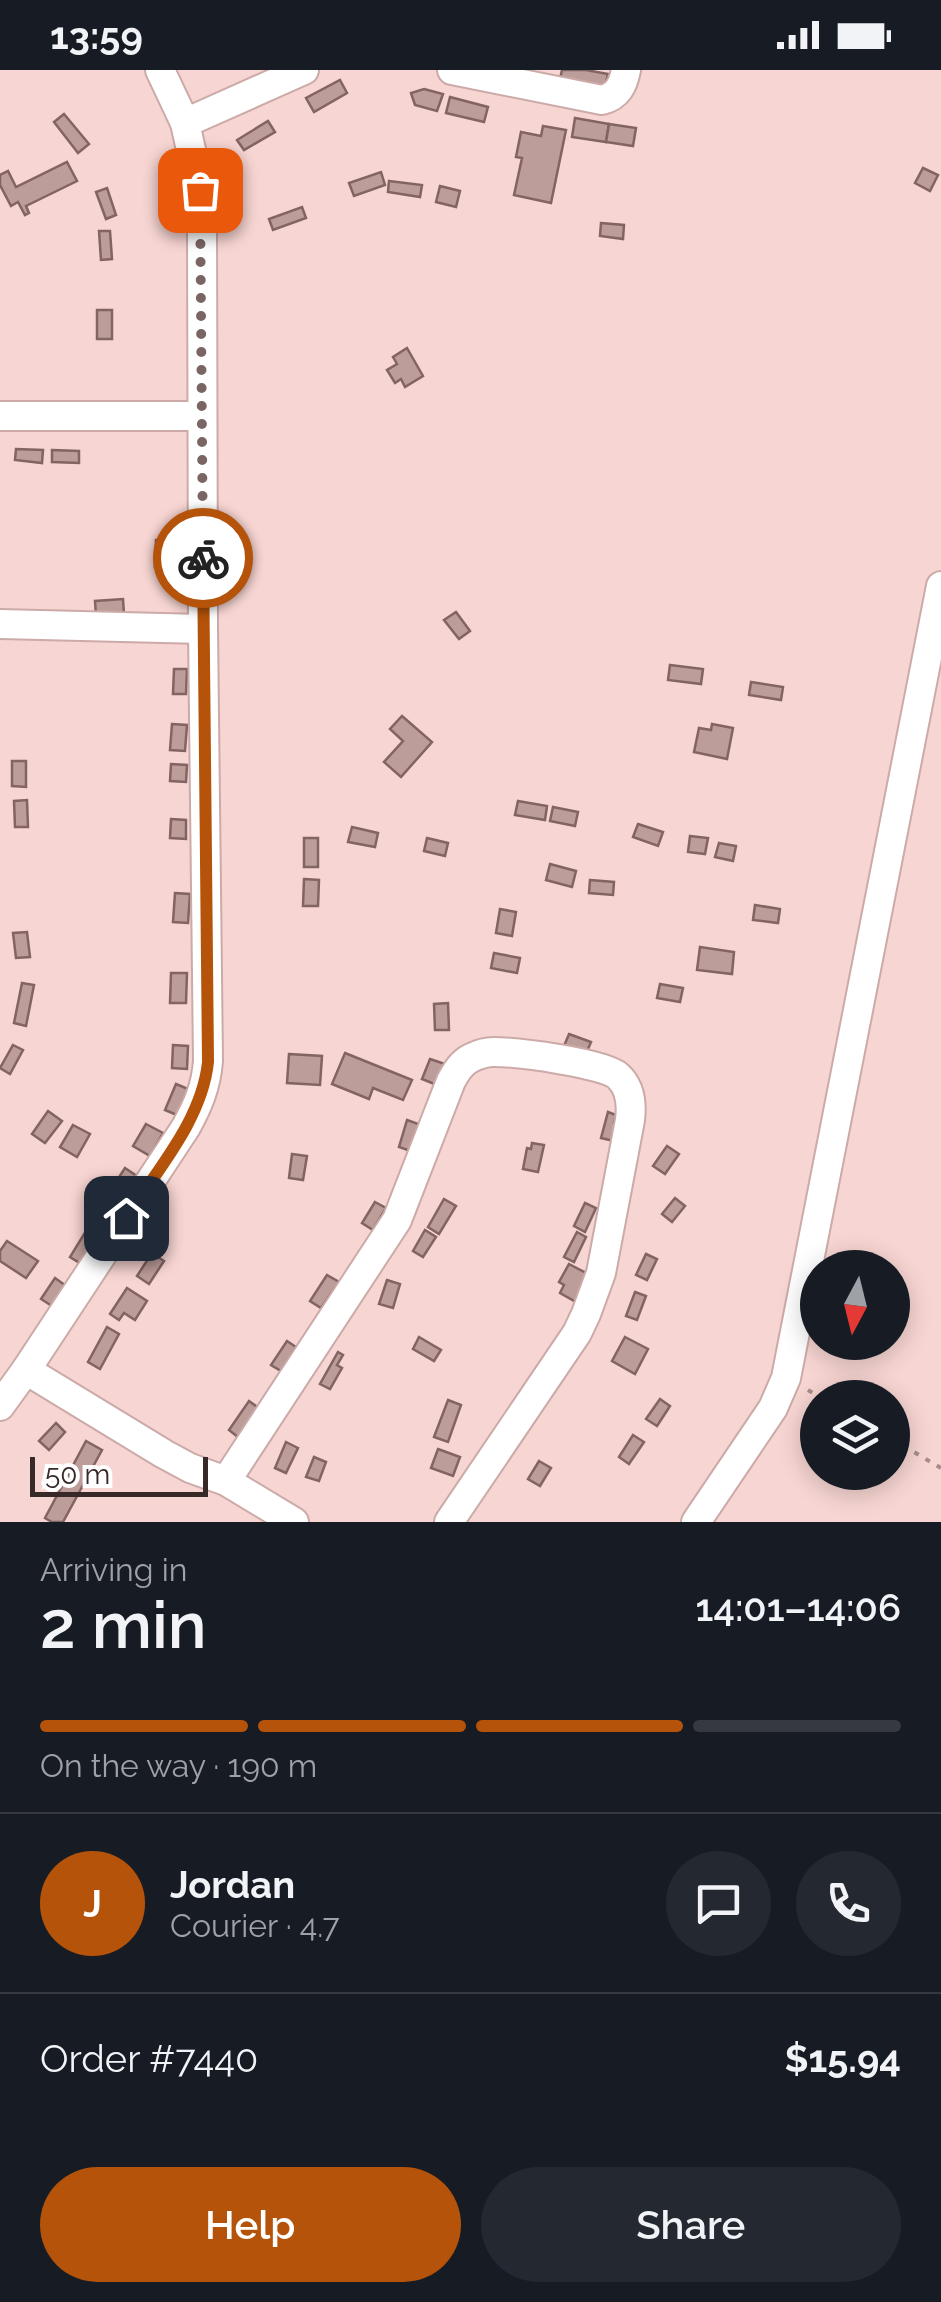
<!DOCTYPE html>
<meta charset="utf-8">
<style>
body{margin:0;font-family:Raleway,sans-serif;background:#242831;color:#f1f3f6;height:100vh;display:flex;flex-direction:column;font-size:38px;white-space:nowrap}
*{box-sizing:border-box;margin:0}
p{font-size:32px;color:#9ea1a6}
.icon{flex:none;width:55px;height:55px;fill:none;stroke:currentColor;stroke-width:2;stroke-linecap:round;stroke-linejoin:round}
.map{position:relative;height:1452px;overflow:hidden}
.details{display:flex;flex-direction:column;background:#171b24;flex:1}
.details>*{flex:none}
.needle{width:65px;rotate:187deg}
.tools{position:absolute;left:800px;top:1180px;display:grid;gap:20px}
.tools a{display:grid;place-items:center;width:110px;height:110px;border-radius:50%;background:#171b24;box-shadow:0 5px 25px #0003;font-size:50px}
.scale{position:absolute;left:30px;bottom:25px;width:178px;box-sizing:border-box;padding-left:10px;border:5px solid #362928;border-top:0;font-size:28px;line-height:35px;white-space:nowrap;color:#362928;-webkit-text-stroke:8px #fff;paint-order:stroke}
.pin{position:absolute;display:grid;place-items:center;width:85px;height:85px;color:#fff;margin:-42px;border-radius:20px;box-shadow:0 5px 15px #0006}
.courier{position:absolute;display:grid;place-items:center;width:100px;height:100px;margin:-50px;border:8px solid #b45309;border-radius:50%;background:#fff;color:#222;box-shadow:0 2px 12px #0007}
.summary em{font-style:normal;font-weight:600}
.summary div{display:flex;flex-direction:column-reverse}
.summary{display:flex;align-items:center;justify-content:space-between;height:170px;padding:0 40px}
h1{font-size:65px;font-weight:600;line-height:75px}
.bar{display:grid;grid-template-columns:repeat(4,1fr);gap:15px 10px;align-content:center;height:120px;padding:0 40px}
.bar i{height:12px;border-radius:8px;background:#363941}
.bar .selected{background:#b45309}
.bar p{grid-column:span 4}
.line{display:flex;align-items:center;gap:25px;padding:0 40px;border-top:2px solid #363941}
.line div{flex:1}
.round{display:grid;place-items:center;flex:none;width:105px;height:105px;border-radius:52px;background:#242831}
.primary-button{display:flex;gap:20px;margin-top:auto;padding:20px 40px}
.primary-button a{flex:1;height:115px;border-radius:60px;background:#b45309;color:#fff;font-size:40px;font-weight:600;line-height:115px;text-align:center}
.primary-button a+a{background:#242831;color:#f1f3f6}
.status{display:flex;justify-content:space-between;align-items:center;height:70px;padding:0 50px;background:#171b24;direction:ltr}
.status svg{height:28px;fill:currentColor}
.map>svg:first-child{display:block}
.building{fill:#bd9d9a;stroke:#826462;stroke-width:2.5}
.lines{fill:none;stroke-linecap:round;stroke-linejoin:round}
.minor-casing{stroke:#cbaaa8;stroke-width:32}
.path{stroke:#a68d8a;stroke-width:4;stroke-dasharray:5 8;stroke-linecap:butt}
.minor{stroke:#fff;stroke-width:28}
.done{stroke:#7a6564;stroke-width:10;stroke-dasharray:0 18}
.route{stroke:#b45309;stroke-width:12}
</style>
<div class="status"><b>13:59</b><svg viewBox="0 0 49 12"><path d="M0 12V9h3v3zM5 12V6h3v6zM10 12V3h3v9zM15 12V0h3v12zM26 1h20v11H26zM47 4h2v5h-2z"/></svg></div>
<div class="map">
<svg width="941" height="1452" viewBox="0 0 941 1452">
<rect width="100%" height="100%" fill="#f7d5d2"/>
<g class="building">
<path d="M 562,0 L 586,0 L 608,4 L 605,17 L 560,9 Z"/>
<path d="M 340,10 L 347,23 L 314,42 L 306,28 Z"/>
<path d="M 424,19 L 443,24 L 437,41 L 415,35 L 411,23 Z"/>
<path d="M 450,27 L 488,37 L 484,52 L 446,43 Z"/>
<path d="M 64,44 L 89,74 L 78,83 L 54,52 Z"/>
<path d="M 575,48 L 609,54 L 606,72 L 572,67 Z"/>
<path d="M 268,51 L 275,62 L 244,80 L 237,70 Z"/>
<path d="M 609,54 L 636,58 L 633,76 L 606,72 Z"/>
<path d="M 543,56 L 566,60 L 551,133 L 514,125 L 522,88 L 516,87 L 521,62 L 541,66 Z"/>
<path d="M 67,92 L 77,111 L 26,136 L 29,143 L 25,145 L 18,132 L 11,136 L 0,115 L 0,105 L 8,101 L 16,117 Z"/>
<path d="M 923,98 L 938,105 L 930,121 L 915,113 Z"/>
<path d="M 381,102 L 385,115 L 354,126 L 349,113 Z"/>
<path d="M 389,111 L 422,115 L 420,127 L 388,122 Z"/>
<path d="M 440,116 L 460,121 L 456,137 L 436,132 Z"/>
<path d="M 107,118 L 116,145 L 106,149 L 96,122 Z"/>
<path d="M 302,137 L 306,148 L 273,160 L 269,149 Z"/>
<path d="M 601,153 L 624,155 L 623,169 L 600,166 Z"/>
<path d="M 99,161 L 110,161 L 112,189 L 101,190 Z"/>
<rect x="97" y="240" width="15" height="29"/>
<path d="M 407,278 L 423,306 L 405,317 L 401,309 L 395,313 L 387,300 L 397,294 L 393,287 Z"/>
<path d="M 16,379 L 43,380 L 42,393 L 15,390 Z"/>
<path d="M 52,380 L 79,381 L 79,393 L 52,392 Z"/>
<path d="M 156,470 L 169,471 L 167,498 L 155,497 Z"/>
<path d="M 123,529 L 124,544 L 96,546 L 95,531 Z"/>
<path d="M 456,542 L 470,561 L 459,569 L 444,550 Z"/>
<path d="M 670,595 L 703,599 L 701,614 L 668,610 Z"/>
<path d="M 174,599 L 187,599 L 186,624 L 173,624 Z"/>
<path d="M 751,612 L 783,617 L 781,630 L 749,625 Z"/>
<path d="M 402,646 L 432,672 L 401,707 L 384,692 L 403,671 L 390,659 Z"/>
<path d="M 172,654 L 187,655 L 185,681 L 170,680 Z"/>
<path d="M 712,654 L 733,658 L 727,689 L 694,682 L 699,658 L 711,660 Z"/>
<path d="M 12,691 L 26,691 L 26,717 L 12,716 Z"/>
<path d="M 171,694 L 187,695 L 186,712 L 170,711 Z"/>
<path d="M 27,730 L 28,757 L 15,757 L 14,731 Z"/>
<path d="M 518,731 L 547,736 L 545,750 L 515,745 Z"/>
<path d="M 553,737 L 578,742 L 575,756 L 550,751 Z"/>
<path d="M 171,749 L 186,750 L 186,769 L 170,768 Z"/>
<path d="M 638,754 L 663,762 L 658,776 L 633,767 Z"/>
<path d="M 352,757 L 378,763 L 375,777 L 348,772 Z"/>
<path d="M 690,766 L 708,768 L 705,784 L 688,782 Z"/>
<rect x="304" y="768" width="14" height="29"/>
<path d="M 427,768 L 448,773 L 445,786 L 424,781 Z"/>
<path d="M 719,773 L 736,776 L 733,791 L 715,787 Z"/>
<path d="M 550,794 L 576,801 L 572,817 L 546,810 Z"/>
<path d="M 304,809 L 319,810 L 318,836 L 303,836 Z"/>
<path d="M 590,810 L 614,812 L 613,825 L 589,823 Z"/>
<path d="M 175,823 L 190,824 L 188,853 L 173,852 Z"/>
<path d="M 755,835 L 780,839 L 778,853 L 753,850 Z"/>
<path d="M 500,839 L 516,842 L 512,866 L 496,863 Z"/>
<path d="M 27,862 L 30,887 L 16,888 L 13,863 Z"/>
<path d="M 700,877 L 734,882 L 732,904 L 697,900 Z"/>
<path d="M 494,883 L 520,888 L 517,903 L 491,898 Z"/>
<path d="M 171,903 L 187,903 L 186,933 L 170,933 Z"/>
<path d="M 22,913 L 34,915 L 26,956 L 14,953 Z"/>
<path d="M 660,914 L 683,918 L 680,932 L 657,928 Z"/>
<path d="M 448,933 L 449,960 L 435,960 L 434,934 Z"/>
<path d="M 569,964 L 591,972 L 586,984 L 564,976 Z"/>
<path d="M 13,975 L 23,980 L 10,1004 L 0,998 Z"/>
<path d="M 173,975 L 188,976 L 187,999 L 172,998 Z"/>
<path d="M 345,983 L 412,1010 L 403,1030 L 373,1018 L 369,1029 L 332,1014 Z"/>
<path d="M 289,984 L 322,986 L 320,1015 L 287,1013 Z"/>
<path d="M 430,989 L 445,994 L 437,1015 L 422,1009 Z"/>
<path d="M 176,1014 L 188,1019 L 177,1045 L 165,1040 Z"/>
<path d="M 48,1041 L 62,1051 L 45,1073 L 32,1064 Z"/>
<path d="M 608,1042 L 616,1045 L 614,1053 L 622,1056 L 618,1072 L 601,1068 Z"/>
<path d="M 407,1050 L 421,1055 L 413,1082 L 399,1077 Z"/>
<path d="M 146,1054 L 163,1063 L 150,1086 L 133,1076 Z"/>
<path d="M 73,1055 L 90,1064 L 77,1087 L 60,1077 Z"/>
<path d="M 532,1073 L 544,1075 L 538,1102 L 523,1099 L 527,1078 L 531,1079 Z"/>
<path d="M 667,1076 L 679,1084 L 665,1104 L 653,1096 Z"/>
<path d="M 292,1084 L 307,1086 L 303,1110 L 289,1108 Z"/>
<path d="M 125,1098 L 137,1106 L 105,1154 L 93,1147 Z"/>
<path d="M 675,1128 L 685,1136 L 672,1152 L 662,1144 Z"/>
<path d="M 444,1129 L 456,1136 L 439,1164 L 428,1157 Z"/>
<path d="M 375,1132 L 386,1138 L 373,1160 L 362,1153 Z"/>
<path d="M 585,1133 L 596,1138 L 585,1162 L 574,1156 Z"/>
<path d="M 425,1160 L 436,1167 L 423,1187 L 413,1181 Z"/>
<path d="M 86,1161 L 99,1169 L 83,1195 L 70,1187 Z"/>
<path d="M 577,1162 L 586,1167 L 574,1192 L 564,1187 Z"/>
<path d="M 7,1171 L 38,1191 L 26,1208 L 0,1191 L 0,1181 Z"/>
<path d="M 152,1183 L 164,1191 L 149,1214 L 137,1206 Z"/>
<path d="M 646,1184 L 657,1189 L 647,1210 L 636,1205 Z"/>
<path d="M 569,1194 L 590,1205 L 576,1232 L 560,1223 L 564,1215 L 559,1212 Z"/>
<path d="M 327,1205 L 339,1212 L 321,1238 L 310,1231 Z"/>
<path d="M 55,1208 L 69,1218 L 55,1238 L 41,1229 Z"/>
<path d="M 387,1210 L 400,1214 L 393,1238 L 379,1234 Z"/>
<path d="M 127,1218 L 147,1231 L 135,1250 L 124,1243 L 119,1250 L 110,1244 Z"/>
<path d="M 635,1222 L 646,1226 L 637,1250 L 626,1246 Z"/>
<path d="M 107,1257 L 119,1264 L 100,1299 L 88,1292 Z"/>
<path d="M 419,1267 L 441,1280 L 434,1291 L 413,1279 Z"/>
<path d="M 625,1267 L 648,1279 L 635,1304 L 612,1291 Z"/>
<path d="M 287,1271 L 296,1277 L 281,1301 L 271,1295 Z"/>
<path d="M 338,1282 L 343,1285 L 337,1295 L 342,1298 L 330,1319 L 320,1314 Z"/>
<path d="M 660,1329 L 670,1336 L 657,1356 L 646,1349 Z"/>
<path d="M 448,1330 L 461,1335 L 448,1372 L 434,1367 Z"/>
<path d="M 249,1331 L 260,1339 L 239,1368 L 229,1360 Z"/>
<path d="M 56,1353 L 65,1362 L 49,1380 L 39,1371 Z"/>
<path d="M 633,1365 L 644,1372 L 629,1394 L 619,1387 Z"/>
<path d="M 86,1371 L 102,1380 L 63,1452 L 52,1452 L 45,1448 Z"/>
<path d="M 286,1372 L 298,1378 L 286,1403 L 275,1398 Z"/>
<path d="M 438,1379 L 460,1387 L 453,1406 L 431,1398 Z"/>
<path d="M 314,1387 L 326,1392 L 319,1411 L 306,1407 Z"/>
<path d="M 539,1391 L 551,1398 L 540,1416 L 528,1409 Z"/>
</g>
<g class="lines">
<defs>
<g id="minor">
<path d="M 452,0 L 602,30 C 618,26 623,15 626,0"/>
<path d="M 185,53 L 304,0"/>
<path d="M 0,346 L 202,346"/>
<path d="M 0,554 L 203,559"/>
<path d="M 26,1300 L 164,1384 L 190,1398 L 226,1411 L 294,1452"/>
<path d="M 0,1336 L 26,1300 L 186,1057 C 198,1035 206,1017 208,991 L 203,559 L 202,150 L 200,120 L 185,53 L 160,0"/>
<path d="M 226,1411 L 397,1150 L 451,1011 C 456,1002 461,993 471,988 C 477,985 487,982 494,982 C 517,982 603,993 618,1006 C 631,1018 632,1034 630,1050 L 601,1203 L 586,1244 L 577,1263 L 449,1452"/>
<path d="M 696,1452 L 773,1338 L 786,1308 L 941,516"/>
</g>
</defs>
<use href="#minor" class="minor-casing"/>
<g class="path">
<path d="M 808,1320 L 821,1328"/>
<path d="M 892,1369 L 941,1398"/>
</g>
<use href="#minor" class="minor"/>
</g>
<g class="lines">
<path class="done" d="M 200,120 L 203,488"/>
<path class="route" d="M 126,1148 C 157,1100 202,1050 208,992 L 203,488"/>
</g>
</svg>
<div class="tools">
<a><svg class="needle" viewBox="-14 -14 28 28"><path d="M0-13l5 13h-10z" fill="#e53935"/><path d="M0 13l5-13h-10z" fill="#9ea1a6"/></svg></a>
<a><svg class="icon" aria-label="layers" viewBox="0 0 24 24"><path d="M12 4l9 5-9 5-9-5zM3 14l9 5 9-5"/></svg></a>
</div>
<div class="scale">50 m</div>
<div class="pin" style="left:200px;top:120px;background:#ea580c"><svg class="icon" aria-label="bag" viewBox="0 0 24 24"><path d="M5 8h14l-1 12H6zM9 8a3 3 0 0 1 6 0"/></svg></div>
<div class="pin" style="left:126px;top:1148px;background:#1f2937"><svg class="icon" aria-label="home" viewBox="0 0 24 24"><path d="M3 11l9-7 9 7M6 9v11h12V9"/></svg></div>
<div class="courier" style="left:203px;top:488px"><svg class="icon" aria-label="bike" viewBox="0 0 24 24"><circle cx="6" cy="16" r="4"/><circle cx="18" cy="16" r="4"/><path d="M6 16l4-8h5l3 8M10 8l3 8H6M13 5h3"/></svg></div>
</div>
<section class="details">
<div class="summary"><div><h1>2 min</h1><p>Arriving in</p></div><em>14:01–14:06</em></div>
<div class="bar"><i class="selected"></i><i class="selected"></i><i class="selected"></i><i></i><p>On the way · 190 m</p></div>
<div class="line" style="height:180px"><b class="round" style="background:#b45309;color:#fff">J</b><div><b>Jordan</b><p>Courier · 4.7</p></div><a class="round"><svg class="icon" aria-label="chat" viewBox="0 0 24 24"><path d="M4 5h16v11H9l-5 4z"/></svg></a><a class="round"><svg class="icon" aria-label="phone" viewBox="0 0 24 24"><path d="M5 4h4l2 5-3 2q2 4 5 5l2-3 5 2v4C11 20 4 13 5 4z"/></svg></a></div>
<div class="line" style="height:130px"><div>Order #7440</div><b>$15.94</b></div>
<div class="primary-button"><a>Help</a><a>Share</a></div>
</section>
